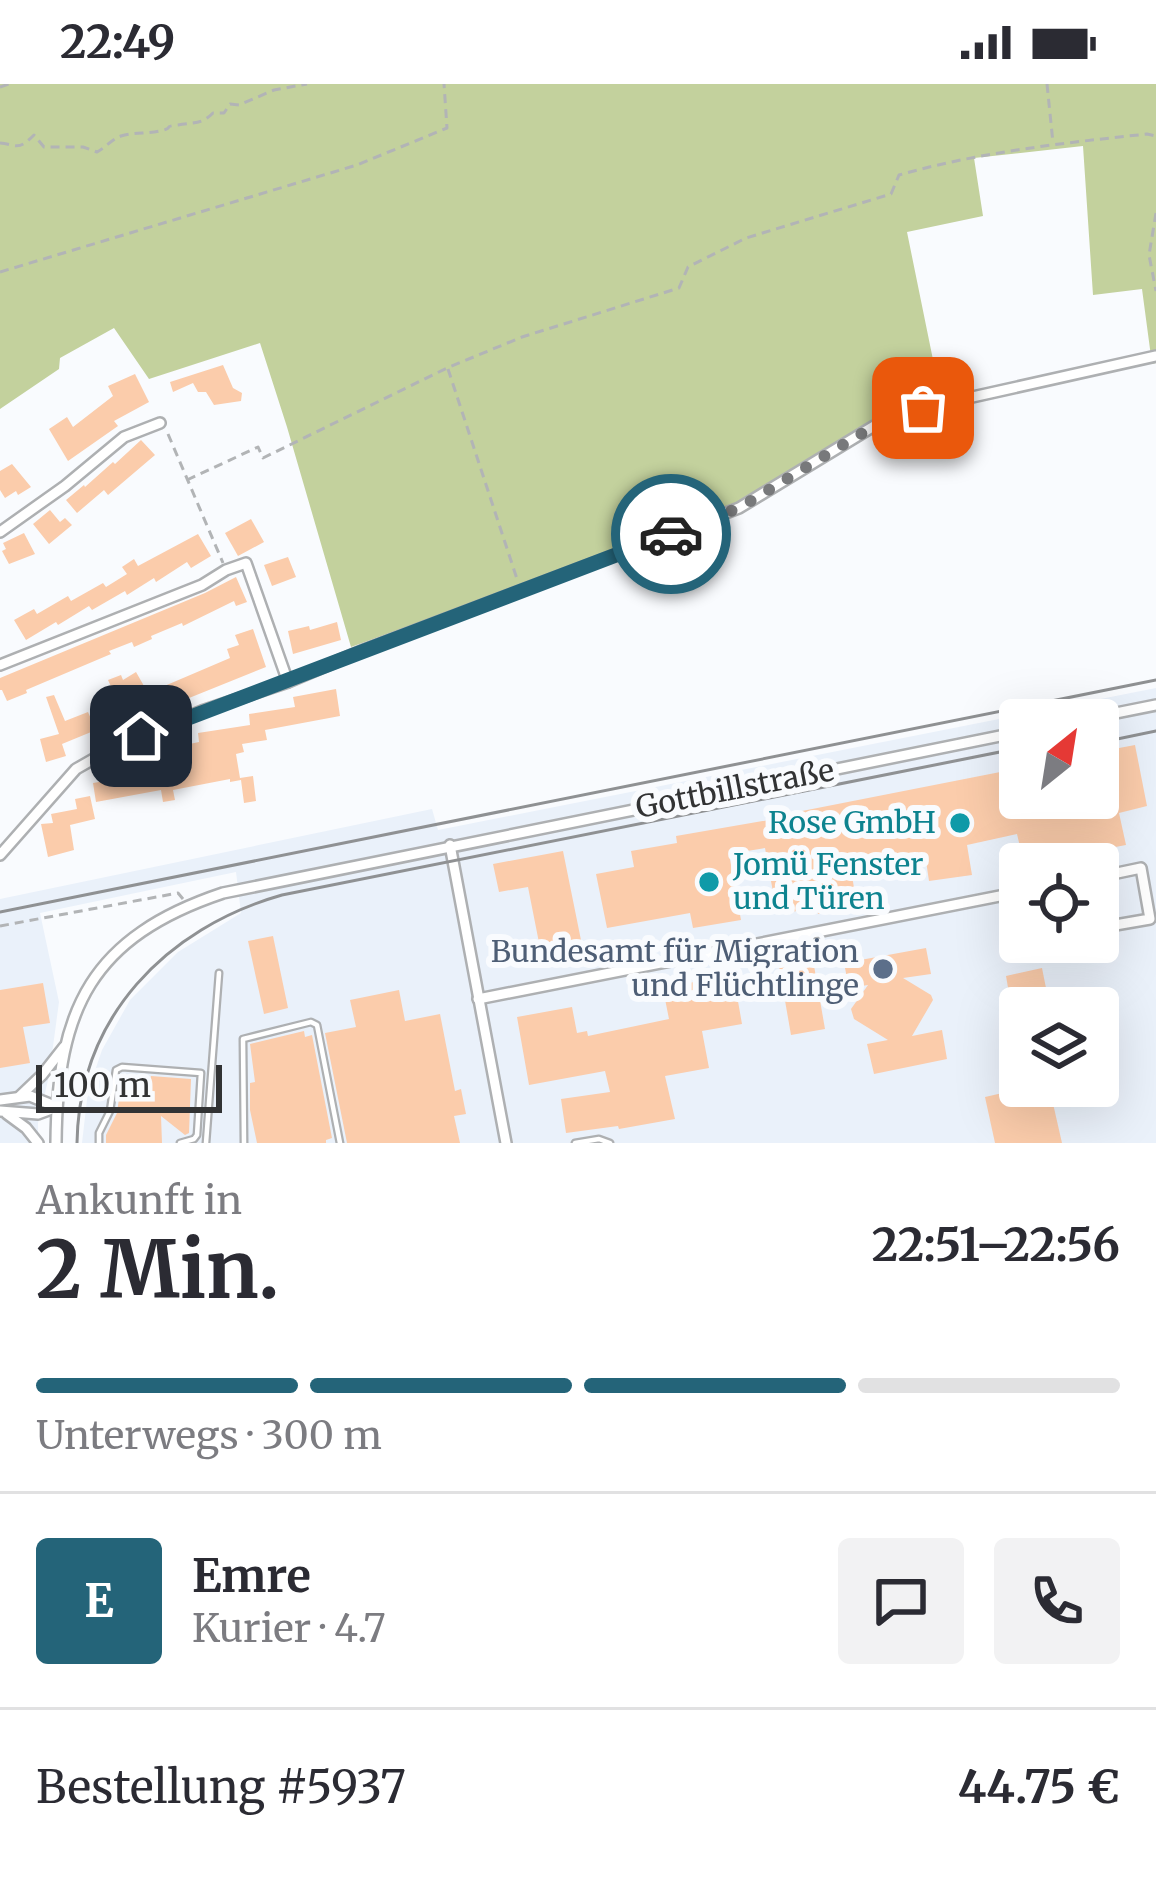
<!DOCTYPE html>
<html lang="de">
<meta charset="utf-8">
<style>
body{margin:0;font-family:Merriweather,serif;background:#f2f2f3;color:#2b2b33;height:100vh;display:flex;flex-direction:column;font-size:45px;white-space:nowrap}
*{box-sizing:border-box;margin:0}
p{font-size:39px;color:#7c7c81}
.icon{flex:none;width:66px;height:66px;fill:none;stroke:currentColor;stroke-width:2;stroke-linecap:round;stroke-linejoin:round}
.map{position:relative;height:1059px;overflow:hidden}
.side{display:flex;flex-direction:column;background:#fff;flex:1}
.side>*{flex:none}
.needle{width:78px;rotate:30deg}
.buttons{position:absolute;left:999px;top:615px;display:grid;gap:24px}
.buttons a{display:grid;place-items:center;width:120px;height:120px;border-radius:12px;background:#fff;box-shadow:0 12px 48px #0002;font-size:60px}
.scale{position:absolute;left:36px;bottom:30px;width:186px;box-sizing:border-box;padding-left:12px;border:6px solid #323334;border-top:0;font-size:33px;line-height:42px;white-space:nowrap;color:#323334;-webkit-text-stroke:9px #f9fbfe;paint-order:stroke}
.pin{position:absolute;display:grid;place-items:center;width:102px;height:102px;color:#fff;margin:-51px;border-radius:24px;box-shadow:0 6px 18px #0006}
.courier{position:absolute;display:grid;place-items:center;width:120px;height:120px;margin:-60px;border:9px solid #246479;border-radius:50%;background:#fff;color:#222;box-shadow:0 3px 15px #0007}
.overview em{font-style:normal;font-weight:700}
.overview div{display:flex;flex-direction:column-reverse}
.overview{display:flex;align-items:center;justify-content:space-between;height:204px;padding:0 36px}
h1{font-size:78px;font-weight:700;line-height:90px}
.bar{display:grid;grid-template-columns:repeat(4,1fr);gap:18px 12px;align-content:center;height:144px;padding:0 36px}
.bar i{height:15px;border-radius:9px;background:#e1e1e2}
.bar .active{background:#246479}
.bar p{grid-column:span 4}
.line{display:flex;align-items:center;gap:30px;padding:0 36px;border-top:3px solid #e1e1e2}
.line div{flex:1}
.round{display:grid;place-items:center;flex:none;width:126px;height:126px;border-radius:12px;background:#f2f2f3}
.status{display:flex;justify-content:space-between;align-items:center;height:84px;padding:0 60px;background:#fff;direction:ltr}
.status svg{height:33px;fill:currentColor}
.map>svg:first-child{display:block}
.built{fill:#eaf1fa;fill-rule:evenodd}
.green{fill:#c3d19d}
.building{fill:#fbccab}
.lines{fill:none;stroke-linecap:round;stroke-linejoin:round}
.lane-casing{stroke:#aeb0b2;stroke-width:9}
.street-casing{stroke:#aeb0b2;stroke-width:14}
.path{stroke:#b2b4b6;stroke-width:3;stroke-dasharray:9 6;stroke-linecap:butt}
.lane{stroke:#fff;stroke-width:4.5}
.street{stroke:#fff;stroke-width:9}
.rail{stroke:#8f9193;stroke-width:3}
.done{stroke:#78797b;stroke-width:12;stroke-dasharray:0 21.6}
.route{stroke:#246479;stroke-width:15}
.culture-dot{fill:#0f9aa8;stroke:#f9fbfe;stroke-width:4.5}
.service-dot{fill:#5c6f8a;stroke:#f9fbfe;stroke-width:4.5}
.labels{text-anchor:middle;stroke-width:12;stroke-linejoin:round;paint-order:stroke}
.street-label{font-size:30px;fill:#323334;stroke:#f9fbfe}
.culture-label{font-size:30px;fill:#0d838f;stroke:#f9fbfe;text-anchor:end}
.service-label{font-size:30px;fill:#4e5e75;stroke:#f9fbfe;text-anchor:end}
</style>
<div class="status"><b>22:49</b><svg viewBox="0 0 49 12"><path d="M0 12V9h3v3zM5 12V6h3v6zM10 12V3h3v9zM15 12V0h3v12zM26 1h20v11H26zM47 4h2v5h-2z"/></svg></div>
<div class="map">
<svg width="1156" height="1059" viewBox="0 0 1156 1059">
<rect width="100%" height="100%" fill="#f9fbfe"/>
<path class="built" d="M 1156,604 L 1156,1059 L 82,1059 L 88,1007 L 102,966 L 130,916 L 178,868 L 241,829 L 236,788 L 40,829 L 59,918 L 49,992 L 38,1039 L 38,1059 L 0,1059 L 0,815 L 432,725 L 438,746 ZM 1020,636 L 1098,636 L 1098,714 L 1020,714 ZM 1020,780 L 1098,780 L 1098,858 L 1020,858 ZM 1020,924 L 1098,924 L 1098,1002 L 1020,1002 Z"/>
<path class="green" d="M 0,0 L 1156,0 L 1156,279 L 1152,280 L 1142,205 L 1093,211 L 1083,62 L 974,74 L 983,132 L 907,148 L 941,315 L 874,336 L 732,424 L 351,563 L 287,343 L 260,259 L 149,295 L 114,244 L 60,274 L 59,285 L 0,325 Z"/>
<g class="building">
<path d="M 223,281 L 233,304 L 242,309 L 241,317 L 214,321 L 206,308 L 198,308 L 193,299 L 173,308 L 170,298 Z"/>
<path d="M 135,290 L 149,318 L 114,337 L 118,342 L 68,377 L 49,345 L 67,333 L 73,343 L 113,312 L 108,302 Z"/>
<path d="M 141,356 L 155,371 L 108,411 L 104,406 L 77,429 L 66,416 L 84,401 L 85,403 L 113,378 L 115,380 Z"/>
<path d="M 12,380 L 31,403 L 18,411 L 16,407 L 5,414 L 0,406 L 0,387 Z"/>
<path d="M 50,426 L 60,438 L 65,434 L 72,441 L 49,460 L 33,440 Z"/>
<path d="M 251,435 L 264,458 L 238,472 L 225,449 Z"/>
<path d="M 24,449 L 35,470 L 9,480 L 2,467 L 6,465 L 3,459 Z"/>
<path d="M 198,450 L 211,472 L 191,484 L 187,478 L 156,498 L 154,494 L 127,511 L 125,507 L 92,526 L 89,522 L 58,541 L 56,538 L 26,556 L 14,536 L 34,525 L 37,530 L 68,512 L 71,517 L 103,499 L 106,503 L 127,490 L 122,483 L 134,475 L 138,482 Z"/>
<path d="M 288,473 L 296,493 L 272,502 L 264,481 Z"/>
<path d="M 236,493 L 247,518 L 236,522 L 234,517 L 183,542 L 182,539 L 151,552 L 152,555 L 134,563 L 132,558 L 109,567 L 111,570 L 26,606 L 27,609 L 7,617 L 2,606 L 0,606 L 0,594 L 205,509 Z"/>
<path d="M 337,538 L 341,556 L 293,570 L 288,547 L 309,542 L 310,546 Z"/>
<path d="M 253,545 L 266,583 L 137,635 L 135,631 L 113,640 L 102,614 L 114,609 L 108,596 L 121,591 L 123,596 L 136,588 L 148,609 L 230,574 L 227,565 L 239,561 L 235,551 Z"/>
<path d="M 336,605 L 340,632 L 265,646 L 267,656 L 242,660 L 244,668 L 236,670 L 240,694 L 253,692 L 256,717 L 244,719 L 241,696 L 230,698 L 230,695 L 173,706 L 175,716 L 163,718 L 161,706 L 96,718 L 93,699 L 99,698 L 97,692 L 149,682 L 146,669 L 199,658 L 198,649 L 250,641 L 249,630 L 295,623 L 293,613 Z"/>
<path d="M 54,611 L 65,637 L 88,628 L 96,646 L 62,660 L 66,672 L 46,678 L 40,655 L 59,650 L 46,613 Z"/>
<path d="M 1135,661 L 1147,722 L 1119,729 L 1126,761 L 1024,780 L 1017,750 L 967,761 L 972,791 L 929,797 L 925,770 L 851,785 L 857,823 L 818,830 L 817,824 L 777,830 L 765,764 L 729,770 L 741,836 L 693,844 L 690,829 L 607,844 L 596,790 L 634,783 L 631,767 L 677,759 L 676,752 L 798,731 L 797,728 L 1020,684 L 1020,714 L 1098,714 L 1098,668 Z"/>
<path d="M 90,712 L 95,735 L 70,741 L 74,766 L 48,773 L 41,740 L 53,739 L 51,730 L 77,725 L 75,715 Z"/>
<path d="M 563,767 L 585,876 L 544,884 L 528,803 L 499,808 L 493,780 Z"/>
<path d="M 273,852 L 288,924 L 264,930 L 248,857 Z"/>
<path d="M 926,864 L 931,890 L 903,894 L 931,911 L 933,916 L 912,952 L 942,946 L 947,975 L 874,990 L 867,960 L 888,956 L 854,935 L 851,925 L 868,901 L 849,904 L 844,879 Z"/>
<path d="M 813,876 L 825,945 L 791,951 L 779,882 Z"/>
<path d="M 1042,884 L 1050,924 L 1020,924 L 1020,943 L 1015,944 L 1006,892 Z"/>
<path d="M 733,889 L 742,940 L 702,947 L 709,984 L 665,992 L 675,1035 L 619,1045 L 618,1042 L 566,1049 L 561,1015 L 610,1008 L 605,987 L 529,1001 L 517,933 L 572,923 L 577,949 L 587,947 L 588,952 L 669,935 L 663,905 Z"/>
<path d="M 43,899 L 50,939 L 23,943 L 30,979 L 0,984 L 0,906 Z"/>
<path d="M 399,906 L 405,937 L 440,930 L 455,1007 L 461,1005 L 466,1030 L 454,1032 L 460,1059 L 347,1059 L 325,949 L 356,943 L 350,916 Z"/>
<path d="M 304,947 L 305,953 L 312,951 L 332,1054 L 326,1056 L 326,1059 L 257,1059 L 250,1026 L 250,999 L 255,998 L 250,960 Z"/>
<path d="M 151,992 L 191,995 L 189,1049 L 185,1051 L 161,1032 L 162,1059 L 106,1059 L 106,1051 L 117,1029 L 122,993 L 150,996 Z"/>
<path d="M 1034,1002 L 1049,1002 L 1062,1059 L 995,1059 L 985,1013 Z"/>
</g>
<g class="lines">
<defs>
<g id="lane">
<path d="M 99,1059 L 99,1049 L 110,1027 L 116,986 L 122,983 L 201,989 L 197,1051 L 194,1055 L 180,1059"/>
<path d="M 206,1059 L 219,889"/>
<path d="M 244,1059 L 243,955 L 311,938 L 317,941 L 340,1059"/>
<path d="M 575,1059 L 599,1055 L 610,1059"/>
</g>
<g id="street">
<path d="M 0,448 L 65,402 L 124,353 L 160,339"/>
<path d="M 0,581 L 202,501 L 226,486 L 246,479 L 288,598"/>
<path d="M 1081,636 L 1156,621"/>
<path d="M 450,761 L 506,1059"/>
<path d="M 0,771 L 76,685 L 111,665 L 202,627 L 288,598 L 366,565 L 739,424 L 874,342 L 923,324 L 1156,272"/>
<path d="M 1098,793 L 1141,784 L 1150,835 L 1098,844"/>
<path d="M 478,915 L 1020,808"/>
<path d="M 20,1012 L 42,991 L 64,963"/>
<path d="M 0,1016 L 30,1012 L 57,1023"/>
<path d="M 0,1027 L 38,1030 L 57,1023"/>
<path d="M 7,1030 L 26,1044 L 38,1059"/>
<path d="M 56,1059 C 57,924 92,853 223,809 L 1020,648"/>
</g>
</defs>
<use href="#lane" class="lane-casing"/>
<use href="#street" class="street-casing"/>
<g class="path">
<path d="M 1047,0 L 1053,59"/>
<path d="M 0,3 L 9,0"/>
<path d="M 0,59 C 18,61 18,67 34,51 L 44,63 L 83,63 L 97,68 C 106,63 111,56 121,52 C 134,48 147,50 160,47 C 177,43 160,43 178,41 C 194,38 201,41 213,29 L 224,29 L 230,20 L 239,21 L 274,6 L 307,0"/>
<path d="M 1156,129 L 1149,171 L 1156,207"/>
<path d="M 0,188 L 357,81 L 447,44 L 444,0"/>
<path d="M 448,285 L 518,498"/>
<path d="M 168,350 L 223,479"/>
<path d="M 187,396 L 258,363 L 263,374 L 447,284 L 522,253 L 679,204 L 688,183 L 746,154 L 891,110 L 899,91 C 980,68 1063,59 1147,50 L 1156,52"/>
<path d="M 0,842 L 178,809 L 183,815"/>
</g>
<use href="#lane" class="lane"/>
<use href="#street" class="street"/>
<g class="rail">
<path d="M 1098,659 L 1156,647"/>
<path d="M 0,828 L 1156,596"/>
<path d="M 77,1059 C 79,933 166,844 282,811 L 1020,664"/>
</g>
</g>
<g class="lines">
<path class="done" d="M 671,450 L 739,424 L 874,342 L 923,324"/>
<path class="route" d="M 141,652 L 671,450"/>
</g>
<g class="culture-dot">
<circle cx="960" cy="739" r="12"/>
<circle cx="709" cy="798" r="12"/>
</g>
<circle class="service-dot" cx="883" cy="885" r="12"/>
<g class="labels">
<g class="street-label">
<text transform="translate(735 705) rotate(-11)" y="10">Gottbillstraße</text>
</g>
<g class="culture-label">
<text x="936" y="749">Rose GmbH</text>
<text x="733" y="791" text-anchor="start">Jomü Fenster<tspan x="733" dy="34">und Türen</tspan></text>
</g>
<g class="service-label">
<text x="859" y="878">Bundesamt für Migration<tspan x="859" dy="34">und Flüchtlinge</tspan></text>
</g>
</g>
</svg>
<div class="buttons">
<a><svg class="needle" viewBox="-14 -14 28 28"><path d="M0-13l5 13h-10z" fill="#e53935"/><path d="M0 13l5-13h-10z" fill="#7c7c81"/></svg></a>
<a><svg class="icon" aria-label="locate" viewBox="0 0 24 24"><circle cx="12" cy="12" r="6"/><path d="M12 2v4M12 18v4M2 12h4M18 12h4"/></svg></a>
<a><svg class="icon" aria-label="layers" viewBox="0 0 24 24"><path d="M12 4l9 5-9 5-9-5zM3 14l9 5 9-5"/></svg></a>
</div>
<div class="scale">100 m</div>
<div class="pin" style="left:923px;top:324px;background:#ea580c"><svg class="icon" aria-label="bag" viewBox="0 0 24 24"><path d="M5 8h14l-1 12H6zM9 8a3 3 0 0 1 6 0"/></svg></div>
<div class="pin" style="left:141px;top:652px;background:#1f2937"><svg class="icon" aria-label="home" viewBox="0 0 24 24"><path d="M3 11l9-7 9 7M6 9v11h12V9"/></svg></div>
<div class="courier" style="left:671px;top:450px"><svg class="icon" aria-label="car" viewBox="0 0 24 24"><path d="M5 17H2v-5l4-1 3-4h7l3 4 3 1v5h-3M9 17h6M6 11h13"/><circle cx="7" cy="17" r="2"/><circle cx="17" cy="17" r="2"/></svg></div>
</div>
<section class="side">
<div class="overview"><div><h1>2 Min.</h1><p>Ankunft in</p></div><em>22:51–22:56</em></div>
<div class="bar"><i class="active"></i><i class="active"></i><i class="active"></i><i></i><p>Unterwegs · 300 m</p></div>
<div class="line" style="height:216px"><b class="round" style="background:#246479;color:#fff">E</b><div><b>Emre</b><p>Kurier · 4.7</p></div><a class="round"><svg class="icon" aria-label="chat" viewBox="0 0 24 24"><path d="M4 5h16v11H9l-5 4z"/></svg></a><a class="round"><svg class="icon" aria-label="phone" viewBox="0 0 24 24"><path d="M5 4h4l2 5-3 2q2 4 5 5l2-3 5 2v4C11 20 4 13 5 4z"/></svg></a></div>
<div class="line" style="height:156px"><div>Bestellung #5937</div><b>44.75 €</b></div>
</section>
